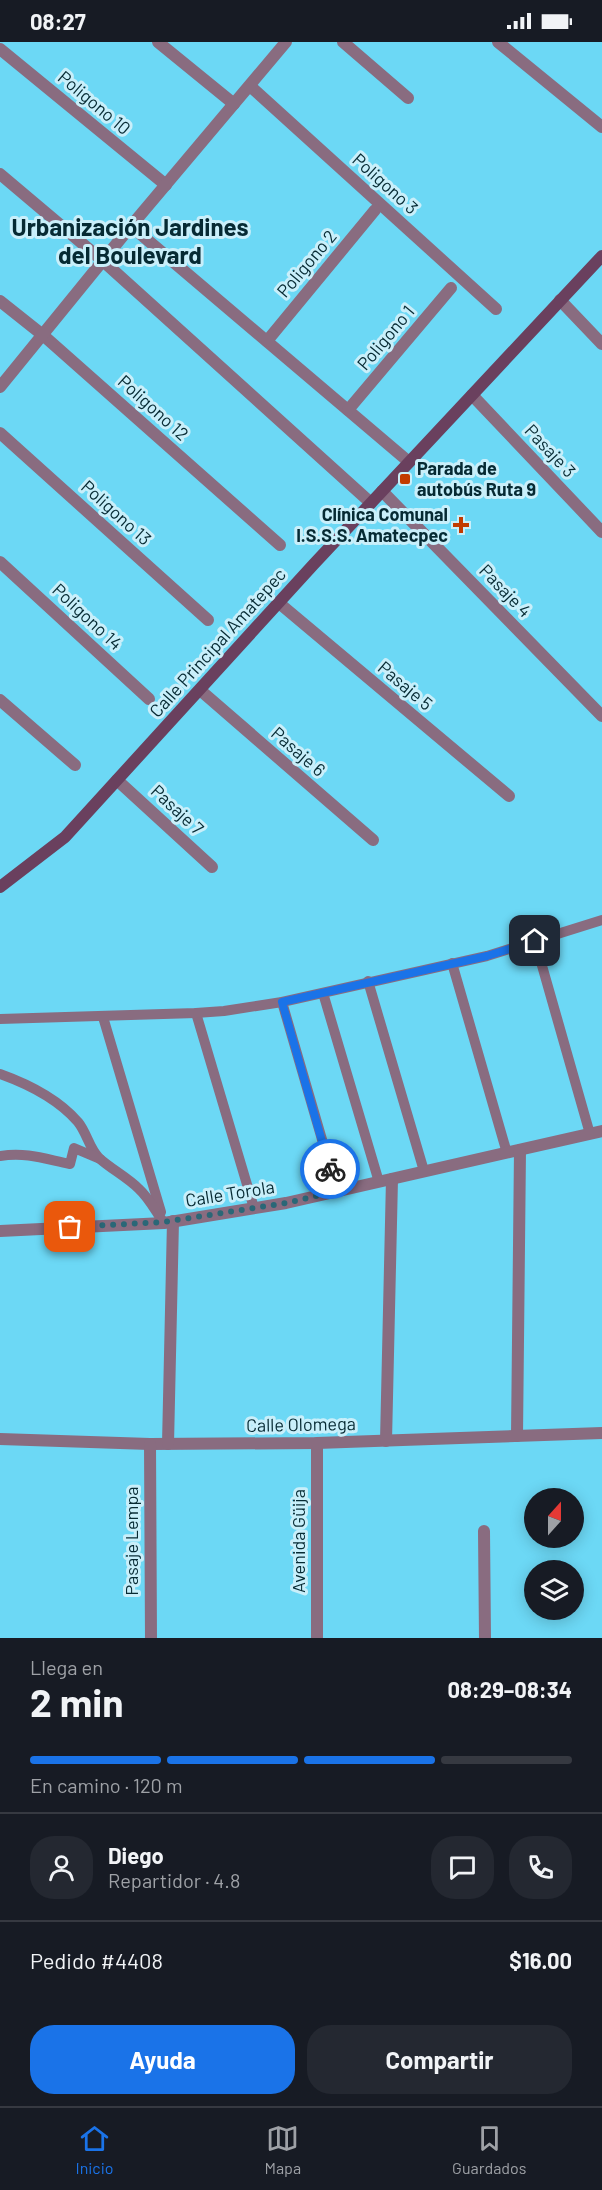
<!DOCTYPE html>
<html lang="es">
<meta charset="utf-8">
<style>
body{margin:0;font-family:Barlow,sans-serif;background:#242831;color:#f1f3f6;height:100vh;display:flex;flex-direction:column;font-size:22px;white-space:nowrap}
*{box-sizing:border-box;margin:0}
p{font-size:20px;color:#9ea1a6}
.icon{flex:none;width:33px;height:33px;fill:none;stroke:currentColor;stroke-width:2;stroke-linecap:round;stroke-linejoin:round}
.map{position:relative;height:1596px;overflow:hidden}
.drawer{display:flex;flex-direction:column;background:#171b24;flex:1}
.drawer>*{flex:none}
.needle{width:39px;rotate:21deg}
.tools{position:absolute;left:524px;top:1446px;display:grid;gap:12px}
.tools a{display:grid;place-items:center;width:60px;height:60px;border-radius:50%;background:#171b24;box-shadow:0 3px 15px #0003;font-size:30px}
.pin{position:absolute;display:grid;place-items:center;width:51px;height:51px;color:#fff;margin:-26px;border-radius:12px;box-shadow:0 3px 9px #0006}
.courier{position:absolute;display:grid;place-items:center;width:60px;height:60px;margin:-30px;border:4px solid #1a73e8;border-radius:50%;background:#fff;color:#222;box-shadow:0 2px 8px #0007}
.headline em{font-style:normal;font-weight:700}
.headline div{display:flex;flex-direction:column-reverse}
.headline{display:flex;align-items:center;justify-content:space-between;height:102px;padding:0 30px}
h1{font-size:39px;font-weight:700;line-height:45px}
.bar{display:grid;grid-template-columns:repeat(4,1fr);gap:9px 6px;align-content:center;height:72px;padding:0 30px}
.bar i{height:8px;border-radius:4px;background:#363941}
.bar .selected{background:#1a73e8}
.bar p{grid-column:span 4}
.line{display:flex;align-items:center;gap:15px;padding:0 30px;border-top:2px solid #363941}
.line div{flex:1}
.round{display:grid;place-items:center;flex:none;width:63px;height:63px;border-radius:24px;background:#242831}
.button{display:flex;gap:12px;margin-top:auto;padding:12px 30px}
.button a{flex:1;height:69px;border-radius:24px;background:#1a73e8;color:#fff;font-size:24px;font-weight:700;line-height:69px;text-align:center}
.button a+a{background:#242831;color:#f1f3f6}
.status{display:flex;justify-content:space-between;align-items:center;height:42px;padding:0 30px;background:#171b24;direction:ltr}
.status svg{height:16px;fill:currentColor}
.menu{display:flex;justify-content:space-around;align-items:center;height:84px;border-top:2px solid #363941;background:#171b24;font-size:16px;color:#9ea1a6}
.menu a{display:grid;justify-items:center;gap:3px}
.menu .selected{color:#1a73e8}
.map>svg:first-child{display:block}
.lines{fill:none;stroke-linecap:round;stroke-linejoin:round}
.lane{stroke:#896c80;stroke-width:10}
.street{stroke:#896c80;stroke-width:12}
.secondary{stroke:#6a405e;stroke-width:12}
.done{stroke:#2a6777;stroke-width:6;stroke-dasharray:0 10.8}
.route{stroke:#1a73e8;stroke-width:8}
.poi-dot{fill:#c23b00;stroke:#c9effa;stroke-width:2}
.labels{text-anchor:middle;stroke-width:6;stroke-linejoin:round;paint-order:stroke}
.street-label{font-size:18px;fill:#062a33;stroke:#c9effa}
.poi-label{font-size:18px;font-weight:bold;fill:#062a33;stroke:#c9effa;text-anchor:start}
.district-label{font-size:24px;font-weight:bold;fill:#062a33;stroke:#c9effa}
</style>
<div class="status"><b>08:27</b><svg viewBox="0 0 49 12"><path d="M0 12V9h3v3zM5 12V6h3v6zM10 12V3h3v9zM15 12V0h3v12zM26 1h20v11H26zM47 4h2v5h-2z"/></svg></div>
<div class="map">
<svg width="602" height="1596" viewBox="0 0 602 1596">
<rect width="100%" height="100%" fill="#6cd8f5"/>
<g class="lines">
<g class="lane">
<path d="M 535,899 L 590,1092"/>
<path d="M 452,921 L 507,1111"/>
<path d="M 368,939 L 424,1129"/>
<path d="M 323,951 L 379,1140"/>
<path d="M 282,960 L 337,1149"/>
<path d="M 196,971 L 254,1166"/>
<path d="M 103,975 L 161,1170"/>
<path d="M 0,977 L 196,971 L 224,969 L 282,960 L 487,914 L 602,878"/>
<path d="M 0,1032 C 28,1042 58,1057 78,1080 C 87,1091 89,1106 99,1116 C 111,1127 127,1135 139,1147 C 149,1156 156,1170 164,1181"/>
<path d="M 0,1114 C 27,1110 45,1117 70,1122 L 74,1106 L 100,1117"/>
</g>
<g class="street">
<path d="M 158,0 L 234,62"/>
<path d="M 343,0 L 408,56"/>
<path d="M 498,0 L 602,85"/>
<path d="M 0,7 L 166,143"/>
<path d="M 250,44 L 496,267"/>
<path d="M 0,132 L 103,219 L 371,461"/>
<path d="M 131,184 L 409,420"/>
<path d="M 560,258 L 602,302"/>
<path d="M 0,259 L 44,294 L 280,503"/>
<path d="M 267,299 L 375,168"/>
<path d="M 0,345 L 131,184 L 286,0"/>
<path d="M 472,353 L 602,490"/>
<path d="M 348,368 L 451,246"/>
<path d="M 0,391 L 208,578"/>
<path d="M 382,449 L 602,674"/>
<path d="M 0,520 L 149,657"/>
<path d="M 279,561 L 509,754"/>
<path d="M 200,648 L 373,798"/>
<path d="M 0,658 L 75,723"/>
<path d="M 117,738 L 212,825"/>
<path d="M 0,1189 L 164,1181 L 286,1161 L 602,1089"/>
<path d="M 517,1394 L 520,1108"/>
<path d="M 0,1397 L 150,1402 L 317,1401 L 602,1391"/>
<path d="M 386,1399 L 392,1137"/>
<path d="M 317,1401 L 317,1596"/>
<path d="M 150,1402 L 151,1596"/>
<path d="M 168,1402 L 173,1179"/>
<path d="M 484,1489 L 485,1596"/>
</g>
<path class="secondary" d="M 0,845 L 65,795 L 313,523 L 602,214"/>
</g>
<g class="lines">
<path class="done" d="M 70,1185 L 164,1180 L 286,1161 L 337,1149 L 330,1127"/>
<path class="route" d="M 330,1127 L 282,960 L 487,914 L 535,899"/>
</g>
<g class="poi-dot">
<rect x="399" y="431" width="12" height="12" rx="3"/>
<path d="M458 474h6v6h6v6h-6v6h-6v-6h-6v-6h6z"/>
</g>
<g class="labels">
<g class="street-label">
<text transform="translate(94 61) rotate(40)" y="6">Poligono 10</text>
<text transform="translate(385 142) rotate(42)" y="6">Poligono 3</text>
<text transform="translate(307 222) rotate(-50)" y="6">Poligono 2</text>
<text transform="translate(386 296) rotate(-50)" y="6">Poligono 1</text>
<text transform="translate(153 366) rotate(42)" y="6">Poligono 12</text>
<text transform="translate(550 409) rotate(47)" y="6">Pasaje 3</text>
<text transform="translate(116 471) rotate(42)" y="6">Poligono 13</text>
<text transform="translate(505 549) rotate(46)" y="6">Pasaje 4</text>
<text transform="translate(87 575) rotate(43)" y="6">Poligono 14</text>
<text transform="translate(218 601) rotate(-48)" y="6">Calle Principal Amatepec</text>
<text transform="translate(405 644) rotate(40)" y="6">Pasaje 5</text>
<text transform="translate(298 710) rotate(41)" y="6">Pasaje 6</text>
<text transform="translate(177 768) rotate(43)" y="6">Pasaje 7</text>
<text transform="translate(230 1152) rotate(-9)" y="6">Calle Torola</text>
<text transform="translate(301 1383) rotate(-1)" y="6">Calle Olomega</text>
<text transform="translate(132 1499) rotate(-90)" y="6">Pasaje Lempa</text>
<text transform="translate(299 1499) rotate(-90)" y="6">Avenida Güija</text>
</g>
<g class="poi-label">
<text x="417" y="433">Parada de<tspan x="417" dy="21">autobús Ruta 9</tspan></text>
<text x="448" y="479" text-anchor="end">Clínica Comunal<tspan x="448" dy="21">I.S.S.S. Amatecpec</tspan></text>
</g>
<g class="district-label">
<text x="130" y="194">Urbanización Jardines<tspan x="130" dy="28">del Boulevard</tspan></text>
</g>
</g>
</svg>
<div class="tools">
<a><svg class="needle" viewBox="-14 -14 28 28"><path d="M0-13l5 13h-10z" fill="#e53935"/><path d="M0 13l5-13h-10z" fill="#9ea1a6"/></svg></a>
<a><svg class="icon" aria-label="layers" viewBox="0 0 24 24"><path d="M12 4l9 5-9 5-9-5zM3 14l9 5 9-5"/></svg></a>
</div>
<div class="pin" style="left:70px;top:1185px;background:#ea580c"><svg class="icon" aria-label="bag" viewBox="0 0 24 24"><path d="M5 8h14l-1 12H6zM9 8a3 3 0 0 1 6 0"/></svg></div>
<div class="pin" style="left:535px;top:899px;background:#1f2937"><svg class="icon" aria-label="home" viewBox="0 0 24 24"><path d="M3 11l9-7 9 7M6 9v11h12V9"/></svg></div>
<div class="courier" style="left:330px;top:1127px"><svg class="icon" aria-label="bike" viewBox="0 0 24 24"><circle cx="6" cy="16" r="4"/><circle cx="18" cy="16" r="4"/><path d="M6 16l4-8h5l3 8M10 8l3 8H6M13 5h3"/></svg></div>
</div>
<section class="drawer">
<div class="headline"><div><h1>2 min</h1><p>Llega en</p></div><em>08:29–08:34</em></div>
<div class="bar"><i class="selected"></i><i class="selected"></i><i class="selected"></i><i></i><p>En camino · 120 m</p></div>
<div class="line" style="height:108px"><a class="round"><svg class="icon" aria-label="person" viewBox="0 0 24 24"><circle cx="12" cy="8" r="4"/><path d="M4 21q1-7 8-7t8 7"/></svg></a><div><b>Diego</b><p>Repartidor · 4.8</p></div><a class="round"><svg class="icon" aria-label="chat" viewBox="0 0 24 24"><path d="M4 5h16v11H9l-5 4z"/></svg></a><a class="round"><svg class="icon" aria-label="phone" viewBox="0 0 24 24"><path d="M5 4h4l2 5-3 2q2 4 5 5l2-3 5 2v4C11 20 4 13 5 4z"/></svg></a></div>
<div class="line" style="height:78px"><div>Pedido #4408</div><b>$16.00</b></div>
<div class="button"><a>Ayuda</a><a>Compartir</a></div>
</section>
<nav class="menu">
<a class="selected"><svg class="icon" aria-label="home" viewBox="0 0 24 24"><path d="M3 11l9-7 9 7M6 9v11h12V9"/></svg>Inicio</a>
<a><svg class="icon" aria-label="map" viewBox="0 0 24 24"><path d="M3 6l6-2 6 2 6-2v14l-6 2-6-2-6 2zM9 4v14M15 6v14"/></svg>Mapa</a>
<a><svg class="icon" aria-label="saved" viewBox="0 0 24 24"><path d="M7 4h10v16l-5-4-5 4z"/></svg>Guardados</a>
</nav>
